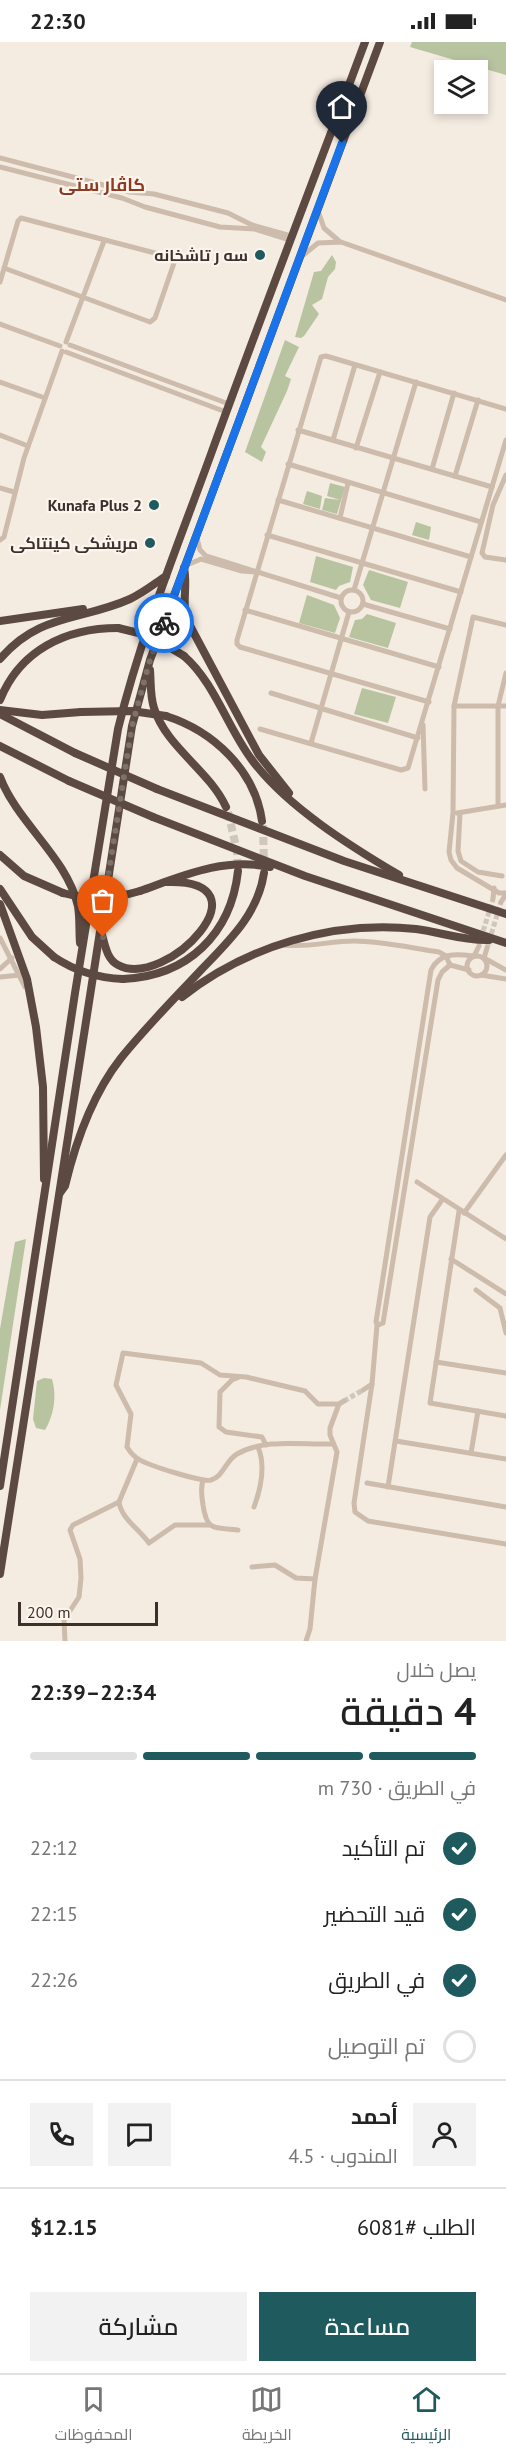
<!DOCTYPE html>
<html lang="ar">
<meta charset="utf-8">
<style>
body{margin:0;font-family:"PT Sans",Cairo,sans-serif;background:#f2f2f2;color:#222;direction:rtl;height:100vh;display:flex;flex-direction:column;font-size:22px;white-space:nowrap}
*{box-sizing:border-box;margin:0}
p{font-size:20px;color:#767676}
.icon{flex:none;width:33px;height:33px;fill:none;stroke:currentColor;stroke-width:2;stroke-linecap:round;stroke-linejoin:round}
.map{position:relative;height:1599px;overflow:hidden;direction:ltr}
.side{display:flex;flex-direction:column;background:#fff;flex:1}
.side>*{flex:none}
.tools{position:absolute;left:434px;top:18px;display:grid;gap:12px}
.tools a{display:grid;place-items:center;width:54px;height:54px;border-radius:0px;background:#fff;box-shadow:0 3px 9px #0003;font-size:30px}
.scale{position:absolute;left:18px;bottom:15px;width:140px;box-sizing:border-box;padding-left:6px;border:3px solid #3b302b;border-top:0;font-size:16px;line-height:21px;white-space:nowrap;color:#3b302b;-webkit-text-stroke:4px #fbf5ee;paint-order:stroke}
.pin{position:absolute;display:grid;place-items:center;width:51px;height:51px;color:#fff;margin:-62px -26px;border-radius:50% 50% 50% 0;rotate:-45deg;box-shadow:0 0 6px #0007}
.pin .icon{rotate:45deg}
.courier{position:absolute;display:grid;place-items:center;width:60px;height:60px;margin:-30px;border:4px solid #1a73e8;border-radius:50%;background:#fff;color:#222;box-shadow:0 2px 8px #0007}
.summary em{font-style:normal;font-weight:600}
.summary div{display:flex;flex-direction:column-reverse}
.summary{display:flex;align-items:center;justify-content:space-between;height:102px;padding:0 30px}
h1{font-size:39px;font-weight:600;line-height:45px}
.bar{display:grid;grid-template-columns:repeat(4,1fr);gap:9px 6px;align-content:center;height:72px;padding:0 30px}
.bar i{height:8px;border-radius:4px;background:#e0e0e0}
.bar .active{background:#1f5a5e}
.bar p{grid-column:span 4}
.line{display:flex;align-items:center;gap:15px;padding:0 30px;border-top:2px solid #e0e0e0}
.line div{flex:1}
.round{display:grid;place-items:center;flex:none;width:63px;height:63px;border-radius:0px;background:#f2f2f2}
ol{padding:0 30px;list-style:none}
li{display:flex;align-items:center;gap:18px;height:66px}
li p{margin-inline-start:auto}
li .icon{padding:6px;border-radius:50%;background:#1f5a5e;color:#fff;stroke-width:4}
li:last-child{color:#767676}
li i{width:33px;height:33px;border:3px solid #e0e0e0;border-radius:50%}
.action{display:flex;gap:12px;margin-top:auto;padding:12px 30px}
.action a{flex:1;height:69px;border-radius:0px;background:#1f5a5e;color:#fff;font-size:24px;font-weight:600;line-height:69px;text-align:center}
.action a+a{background:#f2f2f2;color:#222}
.status{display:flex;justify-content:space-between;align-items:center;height:42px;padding:0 30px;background:#fff;direction:ltr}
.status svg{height:16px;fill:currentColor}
.menu{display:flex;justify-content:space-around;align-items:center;height:84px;border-top:2px solid #e0e0e0;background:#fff;font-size:16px;color:#767676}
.menu a{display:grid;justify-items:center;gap:3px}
.menu .active{color:#1f5a5e}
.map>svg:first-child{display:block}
.green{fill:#b8c4a0}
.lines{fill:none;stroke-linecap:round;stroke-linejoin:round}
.minor-tunnel{stroke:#cfc6bd;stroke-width:5;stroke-dasharray:5 2.5;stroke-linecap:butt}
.highway-tunnel{stroke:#cfc6bd;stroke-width:8;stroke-dasharray:8 4;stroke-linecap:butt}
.minor{stroke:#cdbbac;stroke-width:5}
.highway{stroke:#5c4a42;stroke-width:8}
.highway-bridge{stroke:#5c4a42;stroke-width:8}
.done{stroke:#7c716b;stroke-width:6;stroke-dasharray:0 10.8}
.route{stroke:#1a73e8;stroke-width:8}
.poi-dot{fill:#1f5a5e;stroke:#fbf5ee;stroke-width:2}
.labels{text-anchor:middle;stroke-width:4.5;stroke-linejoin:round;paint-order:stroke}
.poi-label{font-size:16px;font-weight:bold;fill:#3b302b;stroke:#fbf5ee;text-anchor:end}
.neighbourhood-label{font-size:18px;font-weight:bold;fill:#8c3b22;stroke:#fbf5ee}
</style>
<div class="status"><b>22:30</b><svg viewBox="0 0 49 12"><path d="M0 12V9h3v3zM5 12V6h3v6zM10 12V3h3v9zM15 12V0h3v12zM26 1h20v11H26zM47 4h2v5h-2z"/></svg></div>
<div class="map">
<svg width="506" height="1599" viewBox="0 0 506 1599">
<rect width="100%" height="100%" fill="#f4ebe1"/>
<g class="green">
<path d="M 412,0 L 506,0 L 506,33 L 410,5 Z"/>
<path d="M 332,213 L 336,220 L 335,227 L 328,235 L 322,257 L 312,263 L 319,272 L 304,294 L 301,296 L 295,295 L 314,230 L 321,229 Z"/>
<path d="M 285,298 L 299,305 L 285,334 L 291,337 L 287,349 L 261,405 L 266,410 L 262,420 L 245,410 Z"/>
<path d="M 330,441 L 345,445 L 337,472 L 322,468 L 325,456 L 340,458 L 327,454 Z"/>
<path d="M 307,449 L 322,454 L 320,467 L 303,462 Z"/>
<path d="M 416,480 L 431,485 L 429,498 L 412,493 Z"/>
<path d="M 316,514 L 353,525 L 350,540 L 339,544 L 336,548 L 310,540 Z"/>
<path d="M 369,528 L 408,540 L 400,566 L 371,558 L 363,543 Z"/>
<path d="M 307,553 L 334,563 L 340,576 L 335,591 L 299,581 Z"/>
<path d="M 367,572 L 396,581 L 388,606 L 349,595 L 355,578 L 362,577 Z"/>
<path d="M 362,646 L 396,655 L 388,681 L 354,672 Z"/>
<path d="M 26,1197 L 0,1368 L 0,1287 L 15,1200 Z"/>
<path d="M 44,1336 L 52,1337 C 57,1354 54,1373 45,1388 L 36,1386 L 33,1377 L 37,1339 Z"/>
</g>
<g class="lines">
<g class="minor-tunnel">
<path d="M 481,896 L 493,857"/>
<path d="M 487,906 L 501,860"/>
<path d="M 344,1359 L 363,1348"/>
</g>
<g class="highway-tunnel">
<path d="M 228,770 L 237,809 L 238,828"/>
<path d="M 263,783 L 264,824"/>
</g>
<g class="minor">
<path d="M 0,116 L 130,150 L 154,152 L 228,171 L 252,183 L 291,194"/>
<path d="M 0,125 L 122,156 L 145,165 L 220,185 L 255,187 L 290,198"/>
<path d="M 318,169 L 324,186 L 339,199"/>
<path d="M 301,215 L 318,201 L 341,200 L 506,258"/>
<path d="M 0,240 L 18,179 L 21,176 L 170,215 L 174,221 L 155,276 L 150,280 L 4,226"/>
<path d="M 0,282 L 60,304"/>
<path d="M 66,300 L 104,199"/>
<path d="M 70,303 L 229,362"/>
<path d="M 66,310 L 226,370"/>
<path d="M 0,340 L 45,356"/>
<path d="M 298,388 L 492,445"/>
<path d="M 0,393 L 28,404"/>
<path d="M 333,398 L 355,323"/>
<path d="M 356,406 L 380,330"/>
<path d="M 288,422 L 481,480"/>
<path d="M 432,427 L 454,351"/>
<path d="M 506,433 L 493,463 L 482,511 L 485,515 L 506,518"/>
<path d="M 455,434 L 478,358"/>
<path d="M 0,446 L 14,450"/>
<path d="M 278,458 L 471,515"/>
<path d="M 340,476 L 348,441"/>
<path d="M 267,493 L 461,550"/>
<path d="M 197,496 L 200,508 L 206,514 L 341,556"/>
<path d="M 0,498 L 4,495 L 24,416 L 62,309"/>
<path d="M 187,523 L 201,517 L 242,529 L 256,530"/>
<circle cx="352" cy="559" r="11"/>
<path d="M 354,548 L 416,340"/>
<path d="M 363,562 L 450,587"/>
<path d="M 245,568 L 439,625"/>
<path d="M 506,583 L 473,575 L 454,664 L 453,771 L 449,810 L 451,818 L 457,826 L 499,851 L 506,851"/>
<path d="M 271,651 L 418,696"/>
<path d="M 429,660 L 240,605 L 237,602 L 237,598 L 321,315 L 326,314 L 506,367"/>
<path d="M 454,664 L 506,664"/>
<path d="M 423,683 L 425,747"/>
<path d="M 260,687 L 401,728 L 408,726 L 506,398"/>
<path d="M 311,701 L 349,570"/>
<path d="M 498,764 L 498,664 L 506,631"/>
<path d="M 457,771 L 506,763"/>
<path d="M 460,771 L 458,809 L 461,819 L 478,830 L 502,834"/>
<path d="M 493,857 L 494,846"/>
<path d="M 501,860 L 506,852"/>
<path d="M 0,896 L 25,945"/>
<path d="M 283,903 C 307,906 330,899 354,899 C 382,899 411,906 439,910 L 446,914 L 450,923"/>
<path d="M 487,906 L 484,916 L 506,928"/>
<circle cx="477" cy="924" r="10"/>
<path d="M 0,927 L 12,916"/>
<path d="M 469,928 L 450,923 L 442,930 L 438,938 L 383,1281 L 378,1283 L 376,1280 L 431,928 C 440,910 456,912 474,914 L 479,904"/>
<path d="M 481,933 L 506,937"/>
<path d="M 0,935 L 20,933"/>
<path d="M 417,1140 L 506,1197"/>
<path d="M 459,1169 L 430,1361 L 506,1374"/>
<path d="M 464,1171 L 506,1113"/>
<path d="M 451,1217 L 506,1252"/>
<path d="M 476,1248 L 500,1266 L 506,1291"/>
<path d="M 377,1283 L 372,1342 L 354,1461 L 355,1470 L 368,1479 L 506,1502"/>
<path d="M 436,1320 L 506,1331"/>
<path d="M 239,1335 L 232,1338 L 220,1350 L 219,1385 L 226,1390 L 262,1395 L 266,1403"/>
<path d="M 363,1348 L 372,1342"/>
<path d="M 396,1399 L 506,1417"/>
<path d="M 333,1402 C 303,1403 264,1396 237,1412 C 226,1418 223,1435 211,1438 C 204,1441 148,1423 140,1418 C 134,1415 130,1410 127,1405 L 131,1372 L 116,1343 L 123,1311 L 201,1321 L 220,1333 L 246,1335 L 305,1349 L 318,1362 L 339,1362 L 344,1359"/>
<path d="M 471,1411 L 478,1369"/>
<path d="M 203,1438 C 200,1448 202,1454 203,1463 C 207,1490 214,1485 238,1488"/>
<path d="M 367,1441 L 506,1465"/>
<path d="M 388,1445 L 430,1175 L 442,1158"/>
<path d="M 119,1460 L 137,1417"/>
<path d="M 254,1465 C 261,1446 266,1424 258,1405"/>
<path d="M 252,1525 L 275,1523 L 296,1536 L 315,1537"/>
<path d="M 65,1599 L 64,1578 L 79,1555 L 81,1536 L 80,1517 L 70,1488 L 73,1483 L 119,1460 C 121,1476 139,1487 149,1501 L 175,1483 L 210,1483"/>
<path d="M 306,1599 L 310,1587 L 315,1537 L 337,1410 L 330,1393 L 330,1386 L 339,1362"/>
</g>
<g class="highway">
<path d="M 184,526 C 188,544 181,562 188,580 L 259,713 L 289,751"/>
<path d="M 0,579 L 83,567"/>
<path d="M 184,614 C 215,641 227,685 252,718 C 286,764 350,804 399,833"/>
<path d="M 0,617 C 39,571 81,579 130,557 C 143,551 154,542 166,534"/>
<path d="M 150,628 C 151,640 150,654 154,666 C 166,705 209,728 226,765"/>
<path d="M 0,658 C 20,608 66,586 118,586"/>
<path d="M 0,668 L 42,673 L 81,670"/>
<path d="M 0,672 L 75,711"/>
<path d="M 166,674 C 213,689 255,728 262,779"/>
<path d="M 0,704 L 69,739"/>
<path d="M 0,735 C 18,782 66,814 78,864 C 80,876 79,889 80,901"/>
<path d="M 157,747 L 344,819 L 506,872"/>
<path d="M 153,775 L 305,834 L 506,901"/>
<path d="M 0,813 L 24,834 L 63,851"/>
<path d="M 0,847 L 32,895 L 54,915"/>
<path d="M 140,849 C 182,834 224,815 270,825"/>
<path d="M 0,862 L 27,937 L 36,985 L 43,1045 L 44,1137"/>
<path d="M 100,887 C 105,899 105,916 118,923 C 166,949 273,836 166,840"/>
<path d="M 123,937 C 188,934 231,892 238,829"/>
<path d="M 182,955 C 247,904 333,878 416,887 C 440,890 464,899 489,898"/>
<path d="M 60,1151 L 65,1144 C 76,1098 92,1053 121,1016 C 146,985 174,957 201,928 C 229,899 258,872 264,831"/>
<path d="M 0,1444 L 75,951 L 118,687 C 141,593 178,503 211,412 C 261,274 314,137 365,0"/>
<path d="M 0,1532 L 132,684 L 150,618 L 380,0"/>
</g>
<g class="highway-bridge">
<path d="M 118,586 L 151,594 L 184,614"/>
<path d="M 81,670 L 132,669 L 166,674"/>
<path d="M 75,711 L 157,747"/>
<path d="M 69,739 L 153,775"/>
<path d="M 63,851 C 89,858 114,857 140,849"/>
<path d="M 54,915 C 75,929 97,936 123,937"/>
</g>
</g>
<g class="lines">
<path class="done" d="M 103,895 L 100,886 L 132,684 L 150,618 L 164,581"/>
<path class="route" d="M 164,581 L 342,101"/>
</g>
<g class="poi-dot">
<circle cx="260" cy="213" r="6"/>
<circle cx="154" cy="463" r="6"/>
<circle cx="150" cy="501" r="6"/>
</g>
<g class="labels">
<g class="poi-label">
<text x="248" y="219">سه ر تاشخانه</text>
<text x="142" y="469">Kunafa Plus 2</text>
<text x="138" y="507">مریشکی کینتاکی</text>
</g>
<g class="neighbourhood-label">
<text x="102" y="149">کاڤار ستی</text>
</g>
</g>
</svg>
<div class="tools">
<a><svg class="icon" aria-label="layers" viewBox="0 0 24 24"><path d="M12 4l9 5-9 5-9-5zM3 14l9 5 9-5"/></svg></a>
</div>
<div class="scale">200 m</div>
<div class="pin" style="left:103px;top:895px;background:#ea580c"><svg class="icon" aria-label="bag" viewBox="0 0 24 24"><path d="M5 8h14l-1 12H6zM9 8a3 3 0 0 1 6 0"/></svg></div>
<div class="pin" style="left:342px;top:101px;background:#1f2937"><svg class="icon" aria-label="home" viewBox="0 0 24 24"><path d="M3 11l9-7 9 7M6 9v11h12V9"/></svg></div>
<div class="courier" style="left:164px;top:581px"><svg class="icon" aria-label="bike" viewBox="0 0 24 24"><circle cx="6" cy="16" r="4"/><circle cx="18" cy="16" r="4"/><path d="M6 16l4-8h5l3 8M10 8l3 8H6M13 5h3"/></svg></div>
</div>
<section class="side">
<div class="summary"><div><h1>4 دقيقة</h1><p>يصل خلال</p></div><em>22:34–22:39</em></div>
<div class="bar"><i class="active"></i><i class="active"></i><i class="active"></i><i></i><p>في الطريق · 730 m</p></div>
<ol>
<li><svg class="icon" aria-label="check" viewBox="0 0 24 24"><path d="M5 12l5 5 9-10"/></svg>تم التأكيد<p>22:12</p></li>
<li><svg class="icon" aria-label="check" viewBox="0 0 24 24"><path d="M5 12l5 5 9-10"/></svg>قيد التحضير<p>22:15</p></li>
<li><svg class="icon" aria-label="check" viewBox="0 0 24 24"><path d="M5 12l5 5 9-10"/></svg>في الطريق<p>22:26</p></li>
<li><i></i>تم التوصيل</li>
</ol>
<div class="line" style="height:108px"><a class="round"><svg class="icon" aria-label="person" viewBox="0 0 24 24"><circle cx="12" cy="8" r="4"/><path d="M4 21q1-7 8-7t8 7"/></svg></a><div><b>أحمد</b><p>المندوب · 4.5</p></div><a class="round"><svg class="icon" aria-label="chat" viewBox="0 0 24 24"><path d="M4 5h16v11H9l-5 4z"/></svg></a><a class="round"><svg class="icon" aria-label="phone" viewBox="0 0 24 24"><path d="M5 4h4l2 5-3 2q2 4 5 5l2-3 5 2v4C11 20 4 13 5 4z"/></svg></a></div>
<div class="line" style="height:78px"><div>الطلب #6081</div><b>$12.15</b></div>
<div class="action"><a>مساعدة</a><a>مشاركة</a></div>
</section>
<nav class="menu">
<a class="active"><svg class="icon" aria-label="home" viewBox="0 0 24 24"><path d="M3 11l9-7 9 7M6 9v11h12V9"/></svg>الرئيسية</a>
<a><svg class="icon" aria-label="map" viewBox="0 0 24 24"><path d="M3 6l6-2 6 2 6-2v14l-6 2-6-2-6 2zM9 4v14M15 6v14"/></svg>الخريطة</a>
<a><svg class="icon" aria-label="saved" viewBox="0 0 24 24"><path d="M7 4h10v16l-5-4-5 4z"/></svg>المحفوظات</a>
</nav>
